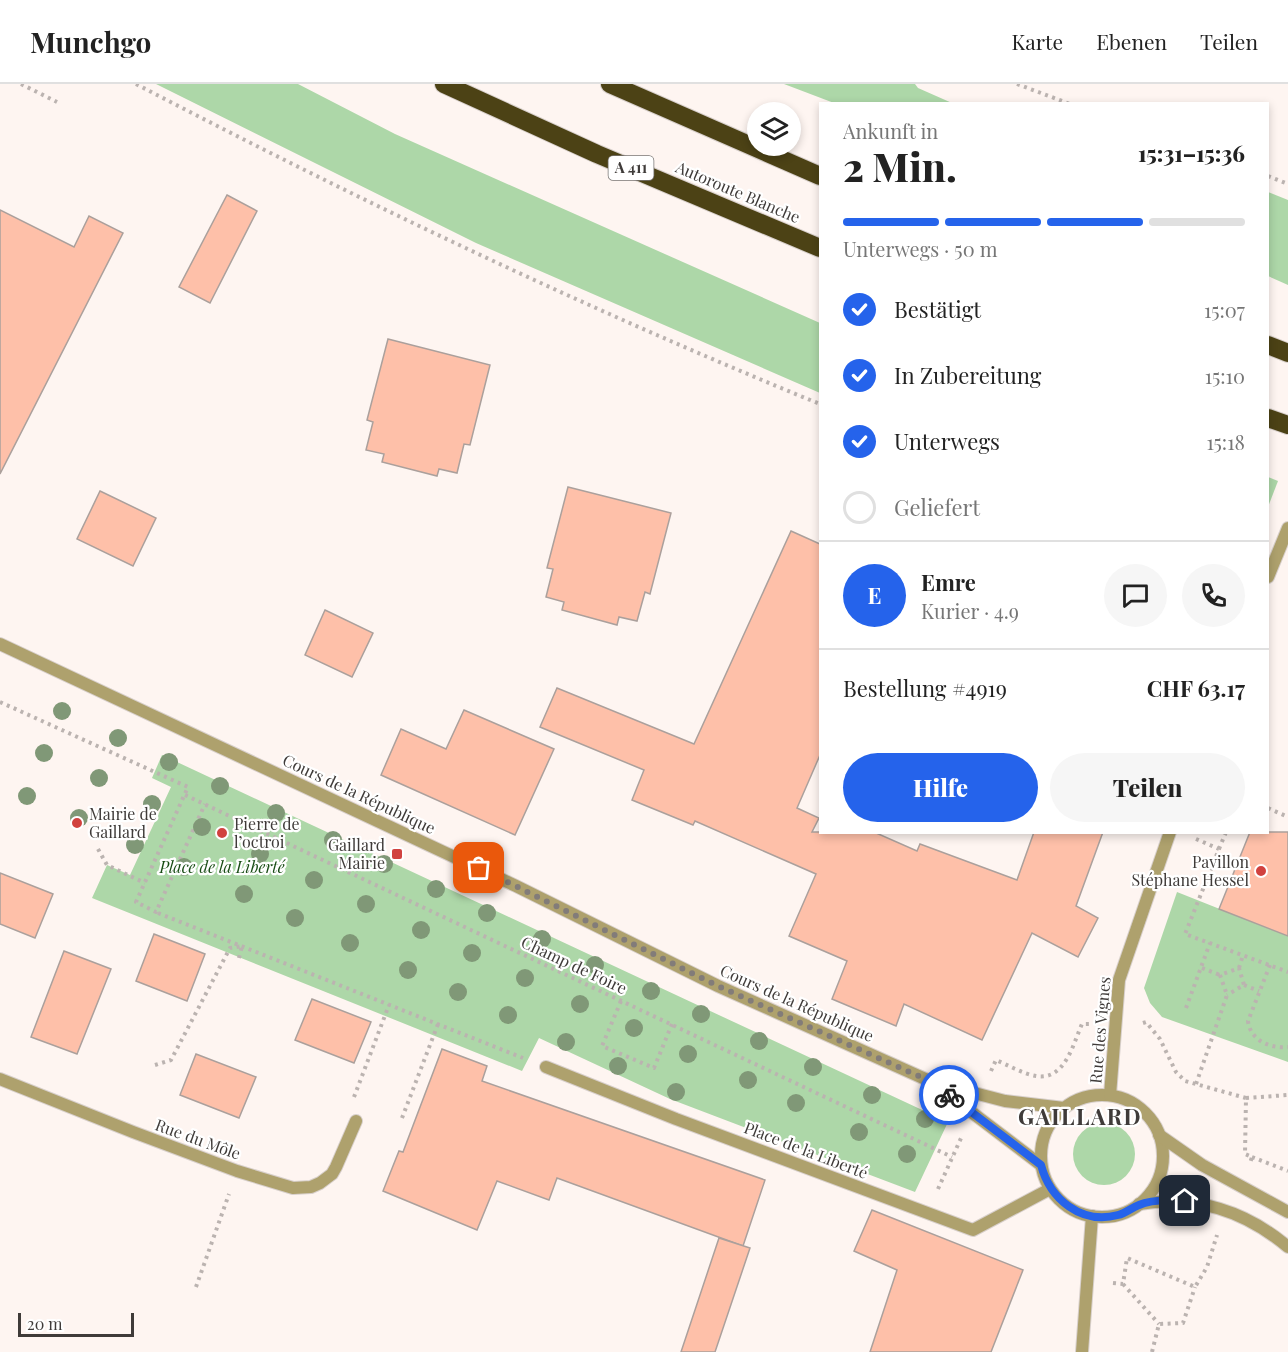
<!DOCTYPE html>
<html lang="de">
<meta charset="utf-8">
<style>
body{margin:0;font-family:"Playfair Display",serif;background:#f6f6f6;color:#222;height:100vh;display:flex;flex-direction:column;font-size:22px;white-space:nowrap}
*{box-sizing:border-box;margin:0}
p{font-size:20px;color:#767676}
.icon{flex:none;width:33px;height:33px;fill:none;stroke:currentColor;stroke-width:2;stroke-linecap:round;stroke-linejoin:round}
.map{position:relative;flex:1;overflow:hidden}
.details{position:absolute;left:819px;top:18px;width:450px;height:732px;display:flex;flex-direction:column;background:#fff;border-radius:0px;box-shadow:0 3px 9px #0003}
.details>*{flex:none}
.tools{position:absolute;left:747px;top:18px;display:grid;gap:12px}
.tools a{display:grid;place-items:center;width:54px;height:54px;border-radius:50%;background:#fff;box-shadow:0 3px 9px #0003;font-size:30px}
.scale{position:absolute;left:18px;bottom:15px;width:116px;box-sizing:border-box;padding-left:6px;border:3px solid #3f3b39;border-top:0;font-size:16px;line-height:21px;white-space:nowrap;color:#3f3b39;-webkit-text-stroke:4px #fff;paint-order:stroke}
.pin{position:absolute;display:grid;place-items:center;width:51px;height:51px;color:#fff;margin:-26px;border-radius:12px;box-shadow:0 3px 9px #0006}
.courier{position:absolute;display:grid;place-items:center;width:60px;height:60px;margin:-30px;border:4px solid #2563eb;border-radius:50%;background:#fff;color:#222;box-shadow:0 2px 8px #0007}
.head em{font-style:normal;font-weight:800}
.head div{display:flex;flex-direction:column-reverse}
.head{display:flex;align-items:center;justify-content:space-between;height:102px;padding:0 24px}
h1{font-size:39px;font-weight:800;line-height:45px}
.bar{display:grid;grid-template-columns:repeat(4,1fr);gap:9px 6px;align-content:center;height:72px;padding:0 24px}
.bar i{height:8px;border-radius:4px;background:#e0e0e0}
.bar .selected{background:#2563eb}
.bar p{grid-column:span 4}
.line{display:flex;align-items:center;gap:15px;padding:0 24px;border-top:2px solid #e0e0e0}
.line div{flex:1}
.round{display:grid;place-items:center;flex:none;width:63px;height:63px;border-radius:32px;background:#f6f6f6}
ol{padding:0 24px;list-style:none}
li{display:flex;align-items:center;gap:18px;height:66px}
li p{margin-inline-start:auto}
li .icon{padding:6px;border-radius:50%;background:#2563eb;color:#fff;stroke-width:4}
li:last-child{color:#767676}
li i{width:33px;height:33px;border:3px solid #e0e0e0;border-radius:50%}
.cta{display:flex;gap:12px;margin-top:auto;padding:12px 24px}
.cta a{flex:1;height:69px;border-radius:36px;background:#2563eb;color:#fff;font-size:24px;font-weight:800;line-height:69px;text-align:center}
.cta a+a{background:#f6f6f6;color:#222}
header{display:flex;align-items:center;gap:36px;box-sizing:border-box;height:84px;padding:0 30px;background:#fff;border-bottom:2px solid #e0e0e0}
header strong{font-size:28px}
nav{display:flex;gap:33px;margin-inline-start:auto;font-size:21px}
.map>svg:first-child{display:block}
.green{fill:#add7a8}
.building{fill:#fec0a9;stroke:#aba09c;stroke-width:1.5}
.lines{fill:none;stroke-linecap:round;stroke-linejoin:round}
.service-casing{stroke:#d8d0cc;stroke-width:14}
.minor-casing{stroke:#d8d0cc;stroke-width:14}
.tertiary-casing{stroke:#d8d0cc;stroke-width:14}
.motorway-casing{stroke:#d8d0cc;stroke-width:20}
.path{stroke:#bbb3b0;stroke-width:4;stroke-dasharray:3 4.5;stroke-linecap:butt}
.service{stroke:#aea16d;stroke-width:12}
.minor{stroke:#aea16d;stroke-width:12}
.tertiary{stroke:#aea16d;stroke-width:12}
.motorway{stroke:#4c4215;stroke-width:18}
.tree{fill:#809877}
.done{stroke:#827c79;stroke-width:6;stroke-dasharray:0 10.8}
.route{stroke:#2563eb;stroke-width:8}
.poi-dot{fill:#d1423f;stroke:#fff;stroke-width:2}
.labels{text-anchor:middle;stroke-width:4.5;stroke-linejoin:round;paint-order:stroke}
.shield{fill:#fff;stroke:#797674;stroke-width:1.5}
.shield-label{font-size:15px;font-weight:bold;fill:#3f3b39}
.street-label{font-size:16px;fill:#3f3b39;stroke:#fff}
.poi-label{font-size:16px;fill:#3f3b39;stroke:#fff;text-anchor:start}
.park-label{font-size:16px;font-style:italic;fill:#184c14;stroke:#fff}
.district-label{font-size:22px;font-weight:bold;letter-spacing:1.5px;fill:#3f3b39;stroke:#fff}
</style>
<header>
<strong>Munchgo</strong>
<nav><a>Karte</a><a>Ebenen</a><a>Teilen</a></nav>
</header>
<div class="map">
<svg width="1288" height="1268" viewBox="0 0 1288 1268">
<rect width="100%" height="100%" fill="#fef5f1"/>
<g class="green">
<path d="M 156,0 L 298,0 L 395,50 L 820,239 L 820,309 L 476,159 Z"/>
<path d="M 784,0 L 915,0 L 918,4 L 952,19 L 834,19 Z"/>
<path d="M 1268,108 L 1288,116 L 1288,201 L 1268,192 Z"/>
<path d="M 1268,393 L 1278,397 L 1268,423 Z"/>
<path d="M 162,671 L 948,1038 L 915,1108 L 670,1015 L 539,954 L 522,987 L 92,814 L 107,781 L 130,791 L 171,703 L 152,694 Z"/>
<path d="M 1177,808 L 1288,852 L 1288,978 L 1162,933 L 1150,919 L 1144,904 Z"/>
<circle cx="1104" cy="1070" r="31"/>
</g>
<g class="building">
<path d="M 227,111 L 257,127 L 210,219 L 179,203 Z"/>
<path d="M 0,126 L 74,163 L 89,132 L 123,149 L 0,390 Z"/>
<path d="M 388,255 L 490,281 L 470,361 L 464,360 L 457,389 L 439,385 L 437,392 L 382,378 L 384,370 L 366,366 L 373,338 L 367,336 Z"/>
<path d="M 568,403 L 671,429 L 650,510 L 645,508 L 637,537 L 619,533 L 617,541 L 562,526 L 564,518 L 546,513 L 553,485 L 547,484 Z"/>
<path d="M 100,407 L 156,434 L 133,482 L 77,455 Z"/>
<path d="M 791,447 L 820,460 L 820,671 L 797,724 L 819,734 L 812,748 L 874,748 L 917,767 L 920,760 L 1017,796 L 1034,748 L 1103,748 L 1076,822 L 1098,834 L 1078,873 L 1032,849 L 982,956 L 904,920 L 896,942 L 832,915 L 847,877 L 789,852 L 816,790 L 695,737 L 693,741 L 632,716 L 644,686 L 540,643 L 557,604 L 694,660 Z"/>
<path d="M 325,526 L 373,549 L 352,593 L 305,571 Z"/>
<path d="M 464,626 L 554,665 L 515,751 L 381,691 L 401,645 L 446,665 Z"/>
<path d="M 1250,748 L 1288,748 L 1288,852 L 1219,825 Z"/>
<path d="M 0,789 L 53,810 L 35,854 L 0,840 Z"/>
<path d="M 154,850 L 205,870 L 187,917 L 136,897 Z"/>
<path d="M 64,867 L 111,885 L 77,970 L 31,953 Z"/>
<path d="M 312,915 L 371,938 L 354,979 L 295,956 Z"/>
<path d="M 442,965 L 487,982 L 482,997 L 765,1096 L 743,1162 L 557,1094 L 549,1116 L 497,1097 L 477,1146 L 383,1107 L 399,1067 L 403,1068 Z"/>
<path d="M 196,970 L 256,993 L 239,1034 L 180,1011 Z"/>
<path d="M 872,1126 L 1023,1186 L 991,1268 L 870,1268 L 897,1186 L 854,1167 Z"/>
<path d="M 719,1154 L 750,1164 L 715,1268 L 681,1268 Z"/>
</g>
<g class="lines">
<defs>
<path id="service" d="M 546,983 L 676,1035 L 973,1146 L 1050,1105"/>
<g id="minor">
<path d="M 0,995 L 133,1048 L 237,1087 L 293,1104 L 311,1103 L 320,1099 L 332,1090 L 336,1083 L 356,1037"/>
<path d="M 1082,1268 L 1092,1132"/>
</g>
<g id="tertiary">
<path d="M 1268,493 L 1288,444"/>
<path d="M 0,560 L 516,802 L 718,902 L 932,998 L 1005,1017 L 1064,1024"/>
<path d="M 937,1002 L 1041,1081"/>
<circle cx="1102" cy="1072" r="61"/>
<path d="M 1110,1011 L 1119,896 L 1170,748"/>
<path d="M 1159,1051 L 1202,1081 L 1288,1128"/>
<path d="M 1139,1120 C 1196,1111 1244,1126 1288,1163"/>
</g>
<g id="motorway">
<path d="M 444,0 L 597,70 L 820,164"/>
<path d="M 610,0 L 820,92"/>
<path d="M 1268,261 L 1288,269"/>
<path d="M 1268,334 L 1288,341"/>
</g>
</defs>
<use href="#service" class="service-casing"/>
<use href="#minor" class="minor-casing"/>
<use href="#tertiary" class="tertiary-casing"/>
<use href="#motorway" class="motorway-casing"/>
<g class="path">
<path d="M 21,0 L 57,18"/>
<path d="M 136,0 C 360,117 587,225 820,320"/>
<path d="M 1017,0 L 1070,20"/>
<path d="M 1268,92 L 1288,100"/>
<path d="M 0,618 L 188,703 L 136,818 L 156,828 L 205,720"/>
<path d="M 185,711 L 952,1073"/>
<path d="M 1268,724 L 1288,733"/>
<path d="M 1196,755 L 1219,765 L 1185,850 L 1288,888"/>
<path d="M 98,765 L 107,781 L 145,799"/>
<path d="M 1219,765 L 1226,748"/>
<path d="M 158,829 L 523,974"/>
<path d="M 1270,881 L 1248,937 C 1250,956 1270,965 1288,963"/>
<path d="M 1202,884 L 1220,891"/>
<path d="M 1239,884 L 1243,871"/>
<path d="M 1244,901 L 1259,907"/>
<path d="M 621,917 L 602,962 L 654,984 L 672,940"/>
<path d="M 1186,924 L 1210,859"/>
<path d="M 1143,939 L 1146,938 L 1160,955 L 1176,988 L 1185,997 L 1246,1014 L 1245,1070 L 1252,1073 L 1250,1079"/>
<path d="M 155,981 L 171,976 L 230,864 L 242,862 L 238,878"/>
<path d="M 991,987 L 996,976 C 1008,981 1023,990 1036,992 C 1065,997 1073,960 1082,940 L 1090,940"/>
<path d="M 1196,1000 L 1227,911 L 1220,891 L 1239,884 L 1244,901 L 1227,911"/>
<path d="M 354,1013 L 389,921"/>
<path d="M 1246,1014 L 1288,1011"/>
<path d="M 402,1034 L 438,940"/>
<path d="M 1252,1073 L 1288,1087"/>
<path d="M 938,1105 L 962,1052"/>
<path d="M 1113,1199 L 1123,1200 L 1127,1174 L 1195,1203 L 1207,1183 L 1217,1151"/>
<path d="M 1123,1200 L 1159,1240"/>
<path d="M 196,1203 L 229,1110"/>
<path d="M 1152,1268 L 1159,1240 L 1183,1239 L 1195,1203"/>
</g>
<use href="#service" class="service"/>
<use href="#minor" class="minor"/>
<use href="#tertiary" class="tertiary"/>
<use href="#motorway" class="motorway"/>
</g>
<g class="tree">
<circle cx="62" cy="627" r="9"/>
<circle cx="118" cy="654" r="9"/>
<circle cx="44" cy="669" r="9"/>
<circle cx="169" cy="678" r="9"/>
<circle cx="99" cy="694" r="9"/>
<circle cx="220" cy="702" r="9"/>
<circle cx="27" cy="712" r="9"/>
<circle cx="152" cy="720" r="9"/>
<circle cx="276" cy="729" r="9"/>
<circle cx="79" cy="734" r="9"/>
<circle cx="202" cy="743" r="9"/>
<circle cx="333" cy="756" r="9"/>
<circle cx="135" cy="761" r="9"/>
<circle cx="260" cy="770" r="9"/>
<circle cx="384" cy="780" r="9"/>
<circle cx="184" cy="783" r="9"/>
<circle cx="314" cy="796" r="9"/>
<circle cx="436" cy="805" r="9"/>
<circle cx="244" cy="810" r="9"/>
<circle cx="366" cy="820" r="9"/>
<circle cx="487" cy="829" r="9"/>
<circle cx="295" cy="834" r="9"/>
<circle cx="421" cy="846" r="9"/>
<circle cx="542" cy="855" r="9"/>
<circle cx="350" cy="859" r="9"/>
<circle cx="472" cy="869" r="9"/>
<circle cx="595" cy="881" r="9"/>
<circle cx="408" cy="886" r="9"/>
<circle cx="525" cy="894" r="9"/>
<circle cx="651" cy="907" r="9"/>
<circle cx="458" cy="908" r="9"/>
<circle cx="580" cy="920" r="9"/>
<circle cx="701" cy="930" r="9"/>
<circle cx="508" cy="931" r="9"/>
<circle cx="634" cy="944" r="9"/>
<circle cx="759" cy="957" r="9"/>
<circle cx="566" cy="958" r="9"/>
<circle cx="688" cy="970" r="9"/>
<circle cx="618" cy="982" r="9"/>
<circle cx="813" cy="983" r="9"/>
<circle cx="748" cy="996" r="9"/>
<circle cx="676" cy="1008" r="9"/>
<circle cx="872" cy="1011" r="9"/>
<circle cx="796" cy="1019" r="9"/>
<circle cx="925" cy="1035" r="9"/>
<circle cx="859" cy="1048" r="9"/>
<circle cx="907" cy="1070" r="9"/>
</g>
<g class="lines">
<path class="done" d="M 479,784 L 718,902 L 932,998 L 949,1011"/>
<path class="route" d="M 949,1011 L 1041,1081 C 1050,1115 1081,1141 1118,1131 C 1126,1129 1131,1124 1139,1121 C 1152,1115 1171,1116 1185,1117"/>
</g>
<g class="poi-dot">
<circle cx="77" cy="739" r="6"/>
<circle cx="222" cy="749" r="6"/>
<rect x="391" y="764" width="12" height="12" rx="3"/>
<circle cx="1261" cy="787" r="6"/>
</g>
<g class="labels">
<rect class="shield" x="608.5" y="72" width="45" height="24" rx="4.5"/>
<g class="shield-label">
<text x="631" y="89">A 411</text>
</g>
<g class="street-label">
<text transform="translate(738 108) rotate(23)" y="6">Autoroute Blanche</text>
<text transform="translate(359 710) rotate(25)" y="6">Cours de la République</text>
<text transform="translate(574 881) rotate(25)" y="6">Champ de Foire</text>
<text transform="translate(797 919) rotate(24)" y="6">Cours de la République</text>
<text transform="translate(1100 946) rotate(-85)" y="6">Rue des Vignes</text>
<text transform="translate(198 1055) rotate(20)" y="6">Rue du Môle</text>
<text transform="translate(806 1066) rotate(21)" y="6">Place de la Liberté</text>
</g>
<g class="poi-label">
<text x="89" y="736">Mairie de<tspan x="89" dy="18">Gaillard</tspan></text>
<text x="234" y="746">Pierre de<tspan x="234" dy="18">l’octroi</tspan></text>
<text x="385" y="767" text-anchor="end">Gaillard<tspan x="385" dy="18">Mairie</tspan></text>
<text x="1249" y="784" text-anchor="end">Pavillon<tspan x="1249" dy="18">Stéphane Hessel</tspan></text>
</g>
<g class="park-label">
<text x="222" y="789">Place de la Liberté</text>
</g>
<g class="district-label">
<text x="1080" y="1041">GAILLARD</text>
</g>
</g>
</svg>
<div class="tools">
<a><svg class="icon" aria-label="layers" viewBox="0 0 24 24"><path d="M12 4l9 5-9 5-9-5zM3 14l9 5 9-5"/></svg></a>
</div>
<div class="scale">20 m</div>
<div class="pin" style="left:479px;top:784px;background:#ea580c"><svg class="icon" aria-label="bag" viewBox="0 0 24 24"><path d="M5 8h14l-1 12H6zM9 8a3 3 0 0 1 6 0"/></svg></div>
<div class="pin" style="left:1185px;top:1117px;background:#1f2937"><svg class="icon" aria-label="home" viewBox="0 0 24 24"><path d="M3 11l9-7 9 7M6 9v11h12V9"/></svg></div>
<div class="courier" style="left:949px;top:1011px"><svg class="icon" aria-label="bike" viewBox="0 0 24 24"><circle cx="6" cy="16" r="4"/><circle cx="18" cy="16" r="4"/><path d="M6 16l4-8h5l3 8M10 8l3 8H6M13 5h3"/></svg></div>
<section class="details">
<div class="head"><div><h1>2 Min.</h1><p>Ankunft in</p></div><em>15:31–15:36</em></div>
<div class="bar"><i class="selected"></i><i class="selected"></i><i class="selected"></i><i></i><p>Unterwegs · 50 m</p></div>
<ol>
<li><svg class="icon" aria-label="check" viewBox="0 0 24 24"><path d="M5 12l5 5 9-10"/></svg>Bestätigt<p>15:07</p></li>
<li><svg class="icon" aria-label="check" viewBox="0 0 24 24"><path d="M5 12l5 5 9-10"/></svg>In Zubereitung<p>15:10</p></li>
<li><svg class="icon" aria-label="check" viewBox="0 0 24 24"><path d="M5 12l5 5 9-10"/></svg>Unterwegs<p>15:18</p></li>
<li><i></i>Geliefert</li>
</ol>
<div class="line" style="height:108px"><b class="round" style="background:#2563eb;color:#fff">E</b><div><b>Emre</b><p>Kurier · 4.9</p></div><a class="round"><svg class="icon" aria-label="chat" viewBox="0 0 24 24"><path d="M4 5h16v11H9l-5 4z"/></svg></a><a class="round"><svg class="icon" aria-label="phone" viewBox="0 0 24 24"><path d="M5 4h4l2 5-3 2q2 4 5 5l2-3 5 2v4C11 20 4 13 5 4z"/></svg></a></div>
<div class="line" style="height:78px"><div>Bestellung #4919</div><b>CHF 63.17</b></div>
<div class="cta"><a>Hilfe</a><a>Teilen</a></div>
</section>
</div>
